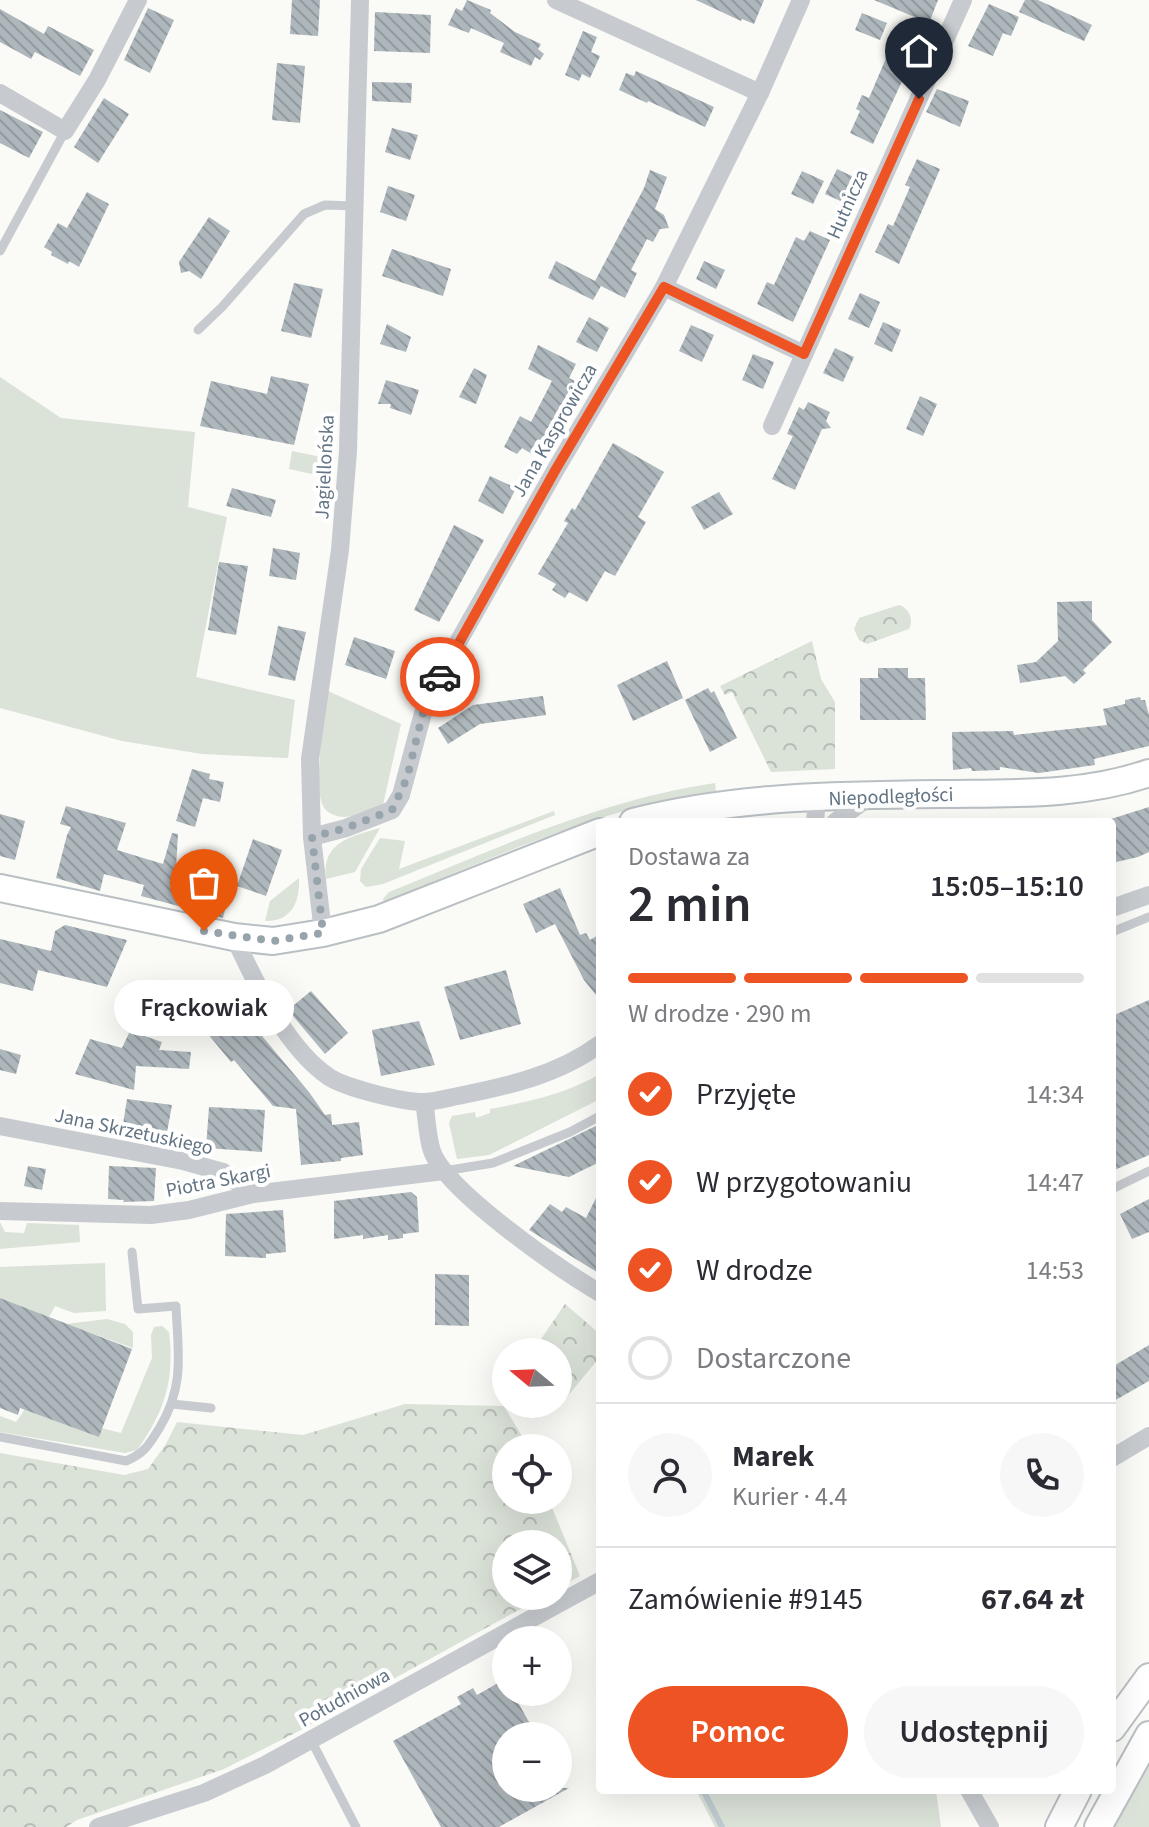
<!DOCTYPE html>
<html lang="pl">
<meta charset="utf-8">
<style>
body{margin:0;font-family:"Source Sans 3",sans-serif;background:#f7f7f7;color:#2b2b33;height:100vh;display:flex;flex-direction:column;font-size:30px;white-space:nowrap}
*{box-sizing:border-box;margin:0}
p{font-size:26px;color:#7c7c81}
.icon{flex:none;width:44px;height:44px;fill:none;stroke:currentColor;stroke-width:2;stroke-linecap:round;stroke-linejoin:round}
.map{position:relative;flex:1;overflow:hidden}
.sheet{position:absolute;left:596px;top:818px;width:520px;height:976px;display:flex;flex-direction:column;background:#fff;border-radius:8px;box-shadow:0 8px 32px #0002}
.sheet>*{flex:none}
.needle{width:52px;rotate:289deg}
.controls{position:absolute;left:492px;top:1338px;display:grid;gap:16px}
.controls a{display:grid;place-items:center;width:80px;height:80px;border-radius:50%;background:#fff;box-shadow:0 8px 32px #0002;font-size:40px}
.pin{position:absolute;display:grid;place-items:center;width:68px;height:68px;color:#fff;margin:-82px -34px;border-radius:50% 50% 50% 0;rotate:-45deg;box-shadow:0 0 8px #0007}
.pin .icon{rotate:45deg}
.courier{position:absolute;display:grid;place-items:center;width:80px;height:80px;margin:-40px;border:6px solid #ee5323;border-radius:50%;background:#fff;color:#222;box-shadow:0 2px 10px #0007}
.bubble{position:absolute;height:56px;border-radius:28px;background:#fff;box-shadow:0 8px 32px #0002;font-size:26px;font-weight:600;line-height:56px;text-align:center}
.summary em{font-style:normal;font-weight:600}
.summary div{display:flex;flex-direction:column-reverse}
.summary{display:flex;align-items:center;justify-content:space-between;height:136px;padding:0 32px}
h1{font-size:52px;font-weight:600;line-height:60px}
.bar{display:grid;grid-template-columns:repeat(4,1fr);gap:12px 8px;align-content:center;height:96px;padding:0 32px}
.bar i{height:10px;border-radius:6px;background:#e1e1e2}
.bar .on{background:#ee5323}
.bar p{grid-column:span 4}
.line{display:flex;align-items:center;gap:20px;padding:0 32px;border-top:2px solid #e1e1e2}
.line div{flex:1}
.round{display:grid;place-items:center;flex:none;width:84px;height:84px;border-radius:42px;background:#f7f7f7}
ol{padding:0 32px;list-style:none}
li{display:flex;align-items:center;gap:24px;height:88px}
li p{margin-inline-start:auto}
li .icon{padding:8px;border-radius:50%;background:#ee5323;color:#fff;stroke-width:4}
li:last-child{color:#7c7c81}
li i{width:44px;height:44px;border:4px solid #e1e1e2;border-radius:50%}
.button{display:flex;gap:16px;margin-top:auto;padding:16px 32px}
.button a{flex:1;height:92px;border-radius:48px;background:#ee5323;color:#fff;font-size:32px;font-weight:600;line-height:92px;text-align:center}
.button a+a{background:#f7f7f7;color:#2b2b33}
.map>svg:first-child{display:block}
.green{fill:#dbe2d8}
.park{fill:url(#park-crowns)}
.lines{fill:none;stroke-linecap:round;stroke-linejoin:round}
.stream{stroke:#becbcf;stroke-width:6}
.building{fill:url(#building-back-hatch)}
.secondary-casing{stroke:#b9bfc3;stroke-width:30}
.lane{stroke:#c7cbcf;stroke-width:9}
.street{stroke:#c7cbcf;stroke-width:18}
.secondary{stroke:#fff;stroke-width:26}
.done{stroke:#98a4ac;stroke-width:8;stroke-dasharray:0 14.4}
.route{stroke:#ee5323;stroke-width:10}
.labels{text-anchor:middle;stroke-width:8;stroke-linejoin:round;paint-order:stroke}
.street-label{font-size:20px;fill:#637584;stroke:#fff}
</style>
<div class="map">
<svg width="1149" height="1827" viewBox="0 0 1149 1827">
<defs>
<pattern id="park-crowns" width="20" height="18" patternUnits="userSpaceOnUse" patternTransform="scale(2)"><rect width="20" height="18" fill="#dbe2d8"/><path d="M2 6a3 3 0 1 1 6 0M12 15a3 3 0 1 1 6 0" fill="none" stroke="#b5bcb5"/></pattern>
<pattern id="building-back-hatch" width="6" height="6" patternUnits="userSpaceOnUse" patternTransform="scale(2)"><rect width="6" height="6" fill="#aeb7bc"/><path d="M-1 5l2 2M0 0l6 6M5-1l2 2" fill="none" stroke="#91999e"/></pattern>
</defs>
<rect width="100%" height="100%" fill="#fafaf7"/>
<g class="green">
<path d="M 0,377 L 61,418 L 195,432 L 188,507 L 227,517 L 196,677 L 295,700 L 288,758 L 202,754 L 122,741 L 0,708 Z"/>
<path d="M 292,451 L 331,459 L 331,473 L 326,477 L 289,469 Z"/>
<path d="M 328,691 L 401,724 L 383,805 C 367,813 340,825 325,809 C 311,793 325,713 328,691 Z"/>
<path d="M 715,783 L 716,791 C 600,808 492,858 384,902 L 383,899 L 389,892 C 495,849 600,800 715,783 Z"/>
<path d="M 554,811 L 555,815 L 383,884 L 366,887 L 360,881 L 361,869 L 380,838 L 405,841 L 399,869 Z"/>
<path d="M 380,828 L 355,872 L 326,879 C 321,842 352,836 380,828 Z"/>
<path d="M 299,878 C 300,901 292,922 265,921 L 270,901 Z"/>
<path d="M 600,1074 L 600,1099 L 489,1155 L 457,1159 L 449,1123 L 452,1116 L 475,1112 L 476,1118 L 490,1113 L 490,1109 C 529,1102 565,1094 600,1074 Z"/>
<path d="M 0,1222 L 5,1232 L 24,1233 L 27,1223 L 79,1225 L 80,1242 L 0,1249 Z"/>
<path d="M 105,1263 L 106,1311 L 74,1313 L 55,1306 L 49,1317 L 0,1298 L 0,1267 Z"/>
<path d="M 107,1319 L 125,1324 L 133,1332 L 133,1348 L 66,1324 Z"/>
<path d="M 162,1326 L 169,1332 C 175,1379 165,1411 137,1450 L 125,1453 L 0,1432 L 0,1416 L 16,1422 L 25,1409 L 121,1433 L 152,1358 L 151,1335 L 154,1327 Z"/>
<path d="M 1149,1763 L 1149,1827 L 1114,1827 Z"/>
<path d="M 696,1790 L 936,1790 L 941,1827 L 715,1827 Z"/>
</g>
<g class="park">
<path d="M 899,605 C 909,608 914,620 909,629 L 867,644 L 859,640 L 854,629 L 859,618 Z"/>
<path d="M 812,641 L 821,679 L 835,702 L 835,769 L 771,772 L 732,692 L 725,695 L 720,686 Z"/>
<path d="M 565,1304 L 600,1334 L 600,1357 L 561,1404 L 558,1400 L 558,1352 L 532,1352 Z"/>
<path d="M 405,1404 L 504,1406 L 529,1448 L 506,1448 L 506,1500 L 549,1500 L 580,1576 L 558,1588 L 558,1544 L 506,1544 L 506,1596 L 544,1596 L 299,1731 L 224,1769 L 77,1820 L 66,1827 L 0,1827 L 0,1453 L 124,1475 L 148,1469 L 166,1444 L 177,1422 L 303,1435 Z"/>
</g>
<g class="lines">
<path class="stream" d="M 703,1790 L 722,1827"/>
</g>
<g class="building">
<path d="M 292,0 L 320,0 L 318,36 L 290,34 Z"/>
<path d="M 467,0 L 491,10 L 490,13 L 515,32 L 541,44 L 538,49 L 544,54 L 540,60 L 535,57 L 531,66 L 500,52 L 504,43 L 471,28 L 469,33 L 448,25 L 456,8 L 462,11 Z"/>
<path d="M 696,0 L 764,0 L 754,24 L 742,19 L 741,21 Z"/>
<path d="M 874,0 L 938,0 L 929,23 Z"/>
<path d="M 1025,0 L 1038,0 L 1092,25 L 1084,41 L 1019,12 Z"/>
<path d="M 989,4 L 1019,17 L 1011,36 L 1003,33 L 993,56 L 968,46 Z"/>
<path d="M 148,8 L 174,20 L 150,73 L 124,60 Z"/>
<path d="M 0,9 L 44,34 L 48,26 L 94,50 L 80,76 L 35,52 L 31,59 L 0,42 Z"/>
<path d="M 375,12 L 431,15 L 430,53 L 374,51 Z"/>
<path d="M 862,13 L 887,23 L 880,40 L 855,30 Z"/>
<path d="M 583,31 L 597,37 L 591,52 L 600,56 L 590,78 L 582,74 L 579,81 L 565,75 Z"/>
<path d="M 890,49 L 912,59 L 908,68 L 912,74 L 904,77 L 873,144 L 850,133 L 860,111 L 856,109 L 862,95 L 869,98 Z"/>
<path d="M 277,63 L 305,66 L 300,123 L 272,120 Z"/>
<path d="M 636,71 L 714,107 L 705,127 L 648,101 L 647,103 L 619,90 L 626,73 L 634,76 Z"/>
<path d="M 372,82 L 412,83 L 411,103 L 372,101 Z"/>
<path d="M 937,89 L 969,101 L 960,127 L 926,112 Z"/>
<path d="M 104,98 L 129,114 L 98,163 L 74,147 Z"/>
<path d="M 0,110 L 43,132 L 29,158 L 0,143 Z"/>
<path d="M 392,128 L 418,135 L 410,160 L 385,152 Z"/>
<path d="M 917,159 L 940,169 L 899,264 L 875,252 L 888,224 L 893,226 L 910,187 L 905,185 Z"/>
<path d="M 837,169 L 858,179 L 847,204 L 825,194 Z"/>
<path d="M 650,170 L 667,177 L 655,209 L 664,215 L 669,228 L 660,229 L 653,242 L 647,239 L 631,270 L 637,273 L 625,298 L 601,286 L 593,300 L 548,278 L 556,261 L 595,281 L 644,188 Z"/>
<path d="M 802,171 L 824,181 L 813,204 L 791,194 Z"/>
<path d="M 388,186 L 415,195 L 406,221 L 380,212 Z"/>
<path d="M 87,192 L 109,204 L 79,267 L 69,261 L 68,264 L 51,255 L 52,252 L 44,247 L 58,223 L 67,228 Z"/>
<path d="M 209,217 L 230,231 L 201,279 L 189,271 L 181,273 L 179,262 Z"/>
<path d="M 810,231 L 830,240 L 793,322 L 757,304 L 767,282 L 774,285 L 796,237 L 804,241 Z"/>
<path d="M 392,249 L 451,269 L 443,296 L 382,276 Z"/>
<path d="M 704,261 L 725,270 L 716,289 L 696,279 Z"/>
<path d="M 294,283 L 323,289 L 311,338 L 281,331 Z"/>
<path d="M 860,293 L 880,302 L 869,328 L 848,319 Z"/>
<path d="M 589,317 L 609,328 L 597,352 L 576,342 Z"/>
<path d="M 883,322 L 901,330 L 892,352 L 874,344 Z"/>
<path d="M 387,324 L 411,337 L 406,352 L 380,344 Z"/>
<path d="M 691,325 L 714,335 L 702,362 L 679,351 Z"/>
<path d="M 538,345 L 576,364 L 569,378 L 577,382 L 564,407 L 561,406 L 535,456 L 522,448 L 517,454 L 504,447 L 520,416 L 531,422 L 552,381 L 528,369 Z"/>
<path d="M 835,348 L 854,357 L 843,382 L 823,373 Z"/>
<path d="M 753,354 L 774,362 L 763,389 L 742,380 Z"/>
<path d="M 474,368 L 487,375 L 476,404 L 459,397 Z"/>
<path d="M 271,376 L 309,384 L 294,445 L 200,426 L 211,381 L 267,394 Z"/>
<path d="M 386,380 L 419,390 L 411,415 L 390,408 L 391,404 L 378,404 Z"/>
<path d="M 920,396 L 937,404 L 923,436 L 906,429 Z"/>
<path d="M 808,402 L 830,412 L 826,421 L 831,428 L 822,429 L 795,490 L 772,479 L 793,436 L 787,434 L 799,407 L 804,410 Z"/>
<path d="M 613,443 L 664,472 L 638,517 L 646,522 L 615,576 L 605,571 L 587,602 L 569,592 L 565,598 L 552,590 L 556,584 L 538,574 L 568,523 L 564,521 L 572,508 L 575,510 Z"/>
<path d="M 490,476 L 516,488 L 503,514 L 478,501 Z"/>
<path d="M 232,488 L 276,500 L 271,517 L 226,506 Z"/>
<path d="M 719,492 L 733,514 L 704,530 L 691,507 Z"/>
<path d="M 454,525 L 484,540 L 439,622 L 414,610 Z"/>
<path d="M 273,548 L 300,553 L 296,580 L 269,576 Z"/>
<path d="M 219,562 L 248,566 L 236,635 L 208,630 Z"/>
<path d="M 1092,601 L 1092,620 L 1112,642 L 1083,670 L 1086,673 L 1074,684 L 1065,676 L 1020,683 L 1017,665 L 1036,662 L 1058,641 L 1057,602 Z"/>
<path d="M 278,626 L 306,632 L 295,681 L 268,675 Z"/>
<path d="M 354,637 L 395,651 L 386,679 L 345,665 Z"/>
<path d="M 667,661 L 683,698 L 633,721 L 617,685 Z"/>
<path d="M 878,668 L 908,668 L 908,678 L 925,678 L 926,720 L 860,720 L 860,678 L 878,678 Z"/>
<path d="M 708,688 L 711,693 L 714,691 L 737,738 L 710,752 L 685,700 Z"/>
<path d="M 543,696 L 546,715 L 480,724 L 448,744 L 438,728 L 473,705 Z"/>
<path d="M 1140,697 L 1141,700 L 1145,700 L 1149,715 L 1149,746 L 1094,759 L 1095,765 L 1039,773 L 1000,767 L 1000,770 L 972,771 L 971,768 L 953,770 L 952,732 L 1013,731 L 1014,735 L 1107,725 L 1103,709 L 1125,704 L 1125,700 Z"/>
<path d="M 192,769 L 210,774 L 209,779 L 224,782 L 220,802 L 203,798 L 195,827 L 176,821 Z"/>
<path d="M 66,806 L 126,823 L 117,850 L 163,864 L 172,833 L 178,834 L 176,869 L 210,882 L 212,879 L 231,885 L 223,918 L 141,896 L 144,885 L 104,874 L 100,891 L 56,878 L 67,835 L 71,827 L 60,824 Z"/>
<path d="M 1149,807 L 1149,852 L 1138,857 L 1112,863 L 1111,819 Z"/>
<path d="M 0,814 L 25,821 L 15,860 L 0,856 Z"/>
<path d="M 253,839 L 282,850 L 266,896 L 237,886 Z"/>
<path d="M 560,888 L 580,935 L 586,933 L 590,940 L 600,934 L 600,1000 L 584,980 L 555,924 L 536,933 L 523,904 Z"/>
<path d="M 65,925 L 127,940 L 107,987 L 38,970 L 33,991 L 0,983 L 0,939 L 51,951 L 55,931 Z"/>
<path d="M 506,970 L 521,1024 L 460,1040 L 444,987 Z"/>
<path d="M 311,991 L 348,1033 L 325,1054 L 288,1010 Z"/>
<path d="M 1149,1000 L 1149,1155 L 1112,1171 L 1112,1016 Z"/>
<path d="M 235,1004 L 309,1092 L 325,1115 L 331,1114 L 332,1125 L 359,1122 L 363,1155 L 341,1158 L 341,1161 L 301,1165 L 296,1109 L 273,1106 L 234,1060 L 231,1062 L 203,1028 Z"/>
<path d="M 419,1021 L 435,1065 L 381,1076 L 372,1030 Z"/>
<path d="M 130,1031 L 162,1042 L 159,1050 L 191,1052 L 189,1069 L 136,1066 L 134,1090 L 75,1074 L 90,1039 L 122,1048 Z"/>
<path d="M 0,1049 L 21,1055 L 16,1074 L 0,1070 Z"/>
<path d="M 127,1099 L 172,1105 L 165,1143 L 121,1137 Z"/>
<path d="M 209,1107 L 265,1110 L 262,1152 L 206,1148 Z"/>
<path d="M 600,1124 L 600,1162 L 583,1170 L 569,1177 L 513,1166 Z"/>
<path d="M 28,1166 L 46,1169 L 42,1190 L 24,1186 Z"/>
<path d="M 109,1166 L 156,1168 L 154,1201 L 123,1202 L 124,1200 L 108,1199 Z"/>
<path d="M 600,1190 L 600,1274 L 529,1230 L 550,1204 L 562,1212 L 566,1207 L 586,1218 Z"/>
<path d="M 411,1192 L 417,1197 L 419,1232 L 403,1234 L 403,1238 L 388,1240 L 388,1235 L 363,1239 L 363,1235 L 334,1239 L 334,1201 Z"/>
<path d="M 1149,1199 L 1149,1232 L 1132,1239 L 1120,1214 Z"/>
<path d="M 283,1210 L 286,1252 L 266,1254 L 266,1258 L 225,1256 L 226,1214 Z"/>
<path d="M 435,1274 L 469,1275 L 469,1326 L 435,1325 Z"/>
<path d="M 0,1298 L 132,1349 L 99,1437 L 20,1408 L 18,1415 L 0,1408 Z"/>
<path d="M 1149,1345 L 1149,1381 L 1112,1402 L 1112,1367 Z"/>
<path d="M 505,1679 L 506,1692 L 512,1692 L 537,1736 L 506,1736 L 506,1788 L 569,1788 L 499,1827 L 441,1827 L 393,1741 L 461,1704 L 457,1697 L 473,1688 L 477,1695 Z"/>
</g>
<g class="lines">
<defs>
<g id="secondary">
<path d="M 633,822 C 733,796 840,795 943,794 C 1012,793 1083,796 1149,773"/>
<path d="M 0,888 L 234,937 L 273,941 L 323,933 L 379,919 L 600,832"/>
<path d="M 1112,1728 L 1149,1677"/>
<path d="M 1059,1827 L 1078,1790"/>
<path d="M 1098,1827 L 1149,1735"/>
</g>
</defs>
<use href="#secondary" class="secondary-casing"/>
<g class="lane">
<path d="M 0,251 L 65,131"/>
<path d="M 198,330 L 222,307 L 304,214 L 325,205 L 355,206"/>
<path d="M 1112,932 L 1149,917"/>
<path d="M 444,1171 L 493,1163 L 570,1132 L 600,1116"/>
<path d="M 1112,1189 L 1149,1171"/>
<path d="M 172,1404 L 211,1408"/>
<path d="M 0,1437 L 126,1461 C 145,1453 149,1445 160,1427 C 185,1385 178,1353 176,1306 L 138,1309 L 132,1252"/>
<path d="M 311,1740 L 356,1827"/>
</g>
<g class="street">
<path d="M 556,0 L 760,93"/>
<path d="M 0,93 L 65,131 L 97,80 L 138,0"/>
<path d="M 664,287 L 804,354"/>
<path d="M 772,426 L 963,0"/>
<path d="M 815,822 L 817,799"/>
<path d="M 835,822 L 869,797"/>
<path d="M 312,837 L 346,828 L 392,810 L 401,795 L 423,713 L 448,660 L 556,469 L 664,287 L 760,93 L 801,0"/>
<path d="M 1112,908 L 1149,895"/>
<path d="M 323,933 L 312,837 L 310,759 L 340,550 L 348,451 L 360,0"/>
<path d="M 234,937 C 255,982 287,1049 329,1077 C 346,1088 402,1102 423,1102 C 434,1102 447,1098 458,1096 C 508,1086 558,1075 600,1044"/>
<path d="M 424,1102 C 427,1118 427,1136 432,1151 C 446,1191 561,1270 600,1293"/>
<path d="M 0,1126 L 183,1161 L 223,1172 L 253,1194"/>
<path d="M 0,1211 L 151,1215 L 189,1210 L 253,1194 L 444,1171"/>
<path d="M 1112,1458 L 1149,1436"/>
<path d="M 969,1790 L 990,1827"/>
<path d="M 98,1827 L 204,1793 L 265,1765 L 600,1581"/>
</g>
<use href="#secondary" class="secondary"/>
</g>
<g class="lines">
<path class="done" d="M 204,931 L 273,941 L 323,933 L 312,837 L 346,828 L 392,810 L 407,778 L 423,713 L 440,677"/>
<path class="route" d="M 440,677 L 556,469 L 664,287 L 804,354 L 919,99"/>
</g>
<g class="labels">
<g class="street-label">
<text transform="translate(847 204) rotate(-66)" y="7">Hutnicza</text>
<text transform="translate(554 430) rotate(-60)" y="7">Jana Kasprowicza</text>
<text transform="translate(324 467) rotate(-87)" y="7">Jagiellońska</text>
<text transform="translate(891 796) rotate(-2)" y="7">Niepodległości</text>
<text transform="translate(134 1131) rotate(12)" y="7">Jana Skrzetuskiego</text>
<text transform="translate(218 1180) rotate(-11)" y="7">Piotra Skargi</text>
<text transform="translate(344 1697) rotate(-29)" y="7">Południowa</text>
</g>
</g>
</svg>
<div class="controls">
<a><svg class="needle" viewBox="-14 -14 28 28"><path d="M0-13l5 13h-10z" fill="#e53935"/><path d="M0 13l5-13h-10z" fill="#7c7c81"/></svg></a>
<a><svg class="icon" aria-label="locate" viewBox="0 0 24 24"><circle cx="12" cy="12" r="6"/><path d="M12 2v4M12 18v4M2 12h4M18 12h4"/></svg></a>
<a><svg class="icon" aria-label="layers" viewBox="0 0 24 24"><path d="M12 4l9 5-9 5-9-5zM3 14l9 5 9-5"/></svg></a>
<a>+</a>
<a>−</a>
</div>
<div class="pin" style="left:204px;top:931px;background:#ea580c"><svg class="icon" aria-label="bag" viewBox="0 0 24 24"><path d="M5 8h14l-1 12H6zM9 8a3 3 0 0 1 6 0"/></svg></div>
<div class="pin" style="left:919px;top:99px;background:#1f2937"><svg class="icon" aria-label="home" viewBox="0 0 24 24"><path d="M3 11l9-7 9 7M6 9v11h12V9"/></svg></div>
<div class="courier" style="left:440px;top:677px"><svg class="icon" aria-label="car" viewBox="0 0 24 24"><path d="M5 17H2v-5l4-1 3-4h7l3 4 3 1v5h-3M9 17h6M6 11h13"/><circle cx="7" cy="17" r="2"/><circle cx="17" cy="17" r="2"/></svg></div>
<div class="bubble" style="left:114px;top:980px;width:180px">Frąckowiak</div>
<section class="sheet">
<div class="summary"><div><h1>2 min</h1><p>Dostawa za</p></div><em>15:05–15:10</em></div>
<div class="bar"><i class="on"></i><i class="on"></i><i class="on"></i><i></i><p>W drodze · 290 m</p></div>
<ol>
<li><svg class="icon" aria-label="check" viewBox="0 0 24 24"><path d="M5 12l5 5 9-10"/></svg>Przyjęte<p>14:34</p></li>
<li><svg class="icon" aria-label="check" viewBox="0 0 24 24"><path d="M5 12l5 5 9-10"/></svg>W przygotowaniu<p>14:47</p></li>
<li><svg class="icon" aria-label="check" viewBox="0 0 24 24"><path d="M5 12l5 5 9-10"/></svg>W drodze<p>14:53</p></li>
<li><i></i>Dostarczone</li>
</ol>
<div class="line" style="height:144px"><a class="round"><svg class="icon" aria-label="person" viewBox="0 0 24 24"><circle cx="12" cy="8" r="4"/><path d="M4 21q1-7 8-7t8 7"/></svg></a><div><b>Marek</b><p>Kurier · 4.4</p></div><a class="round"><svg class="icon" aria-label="phone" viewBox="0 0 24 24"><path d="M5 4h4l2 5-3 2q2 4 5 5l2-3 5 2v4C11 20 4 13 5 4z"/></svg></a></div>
<div class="line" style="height:104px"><div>Zamówienie #9145</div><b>67.64 zł</b></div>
<div class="button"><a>Pomoc</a><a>Udostępnij</a></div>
</section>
</div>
